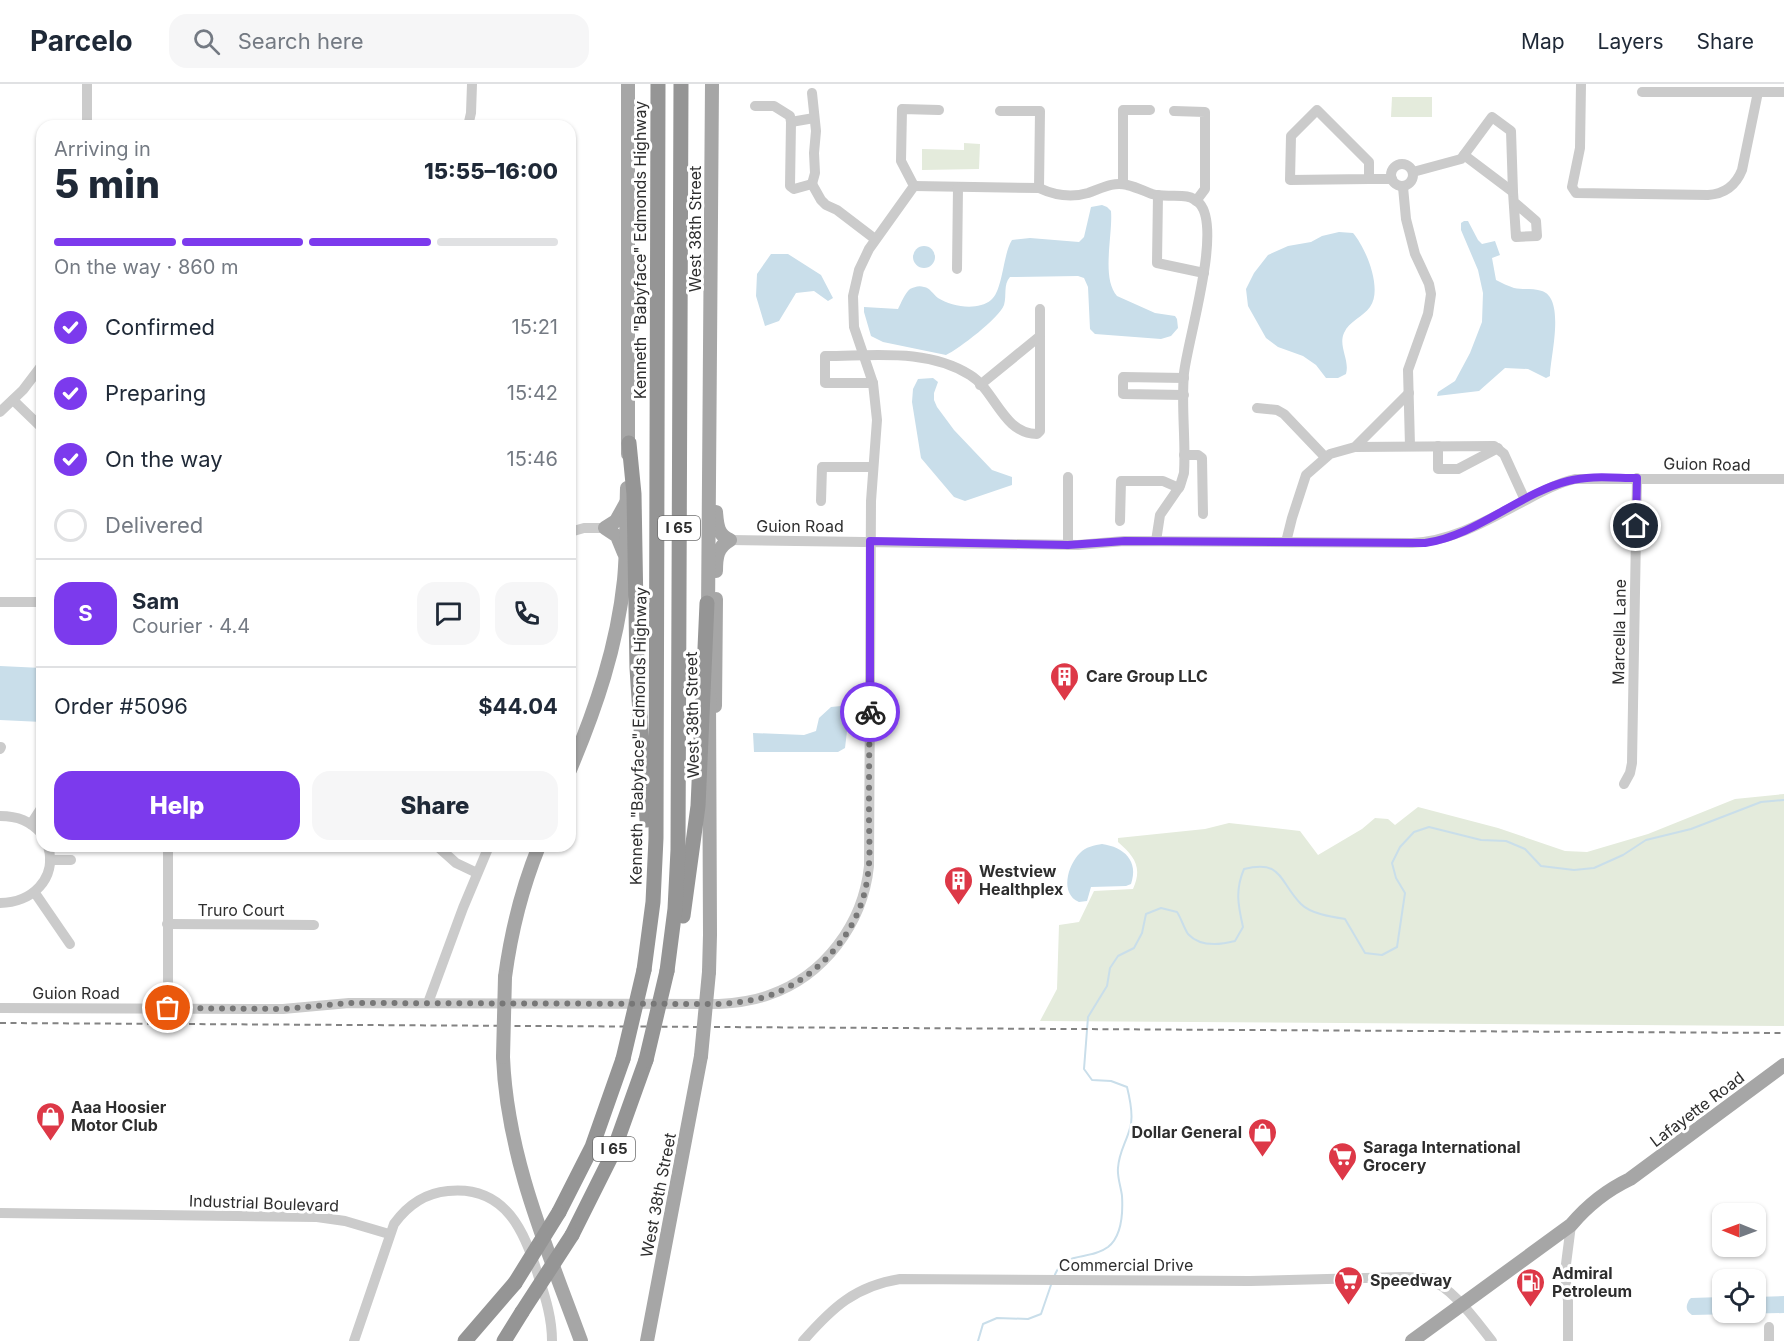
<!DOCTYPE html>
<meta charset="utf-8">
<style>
body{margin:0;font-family:Inter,sans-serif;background:#f6f6f7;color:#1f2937;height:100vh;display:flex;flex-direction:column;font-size:22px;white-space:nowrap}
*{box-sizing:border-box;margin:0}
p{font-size:20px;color:#747a83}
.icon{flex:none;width:33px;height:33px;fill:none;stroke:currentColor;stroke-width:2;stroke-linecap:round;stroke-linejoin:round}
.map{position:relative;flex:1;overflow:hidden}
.drawer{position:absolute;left:36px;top:36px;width:540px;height:732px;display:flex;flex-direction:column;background:#fff;border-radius:18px;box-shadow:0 2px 4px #0004}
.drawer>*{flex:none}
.needle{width:39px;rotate:271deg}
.tools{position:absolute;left:1712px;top:1119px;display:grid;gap:12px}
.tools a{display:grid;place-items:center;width:54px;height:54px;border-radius:12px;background:#fff;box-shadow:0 2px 4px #0004;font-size:30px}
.pin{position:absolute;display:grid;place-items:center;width:51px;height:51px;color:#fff;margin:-26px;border:3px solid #fff;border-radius:50%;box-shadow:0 2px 6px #0007}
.courier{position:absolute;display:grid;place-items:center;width:60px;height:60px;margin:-30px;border:4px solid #7c3aed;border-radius:50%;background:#fff;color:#222;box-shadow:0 2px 8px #0007}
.headline em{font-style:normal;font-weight:800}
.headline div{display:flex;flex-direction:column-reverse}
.headline{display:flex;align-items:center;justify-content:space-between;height:102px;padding:0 18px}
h1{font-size:39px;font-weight:800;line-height:45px}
.bar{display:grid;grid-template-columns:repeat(4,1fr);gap:9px 6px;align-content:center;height:72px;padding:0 18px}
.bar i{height:8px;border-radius:4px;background:#e0e1e3}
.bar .active{background:#7c3aed}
.bar p{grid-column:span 4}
.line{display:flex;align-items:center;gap:15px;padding:0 18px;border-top:2px solid #e0e1e3}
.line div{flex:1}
.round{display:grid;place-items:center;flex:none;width:63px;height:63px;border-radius:18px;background:#f6f6f7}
ol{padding:0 18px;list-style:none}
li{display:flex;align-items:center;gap:18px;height:66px}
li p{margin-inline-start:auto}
li .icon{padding:6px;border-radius:50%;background:#7c3aed;color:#fff;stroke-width:4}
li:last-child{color:#747a83}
li i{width:33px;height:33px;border:3px solid #e0e1e3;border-radius:50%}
.primary-button{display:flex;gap:12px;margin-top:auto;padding:12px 18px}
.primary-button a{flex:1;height:69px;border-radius:18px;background:#7c3aed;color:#fff;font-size:24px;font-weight:800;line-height:69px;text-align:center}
.primary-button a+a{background:#f6f6f7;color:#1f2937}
header{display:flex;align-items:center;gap:36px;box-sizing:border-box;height:84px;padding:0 30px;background:#fff;border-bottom:2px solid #e0e1e3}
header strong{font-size:28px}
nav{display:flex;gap:33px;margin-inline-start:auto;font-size:21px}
.search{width:420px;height:54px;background:#f6f6f7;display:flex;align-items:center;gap:15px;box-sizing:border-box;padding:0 21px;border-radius:18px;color:#747a83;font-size:22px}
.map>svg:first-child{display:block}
.green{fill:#e4ebdc}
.water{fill:#c9deea}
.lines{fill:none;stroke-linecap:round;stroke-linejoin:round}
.stream{stroke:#c9deea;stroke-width:2}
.minor{stroke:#cbcbcb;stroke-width:10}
.major{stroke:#a6a6a6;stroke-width:14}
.highway{stroke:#959595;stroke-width:15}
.rail{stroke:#838383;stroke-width:2;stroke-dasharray:6 4.5;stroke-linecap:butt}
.major-bridge{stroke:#a6a6a6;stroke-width:14}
.highway-bridge{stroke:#959595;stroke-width:15}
.done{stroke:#777;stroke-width:6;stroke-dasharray:0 10.8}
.route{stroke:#7c3aed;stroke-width:8}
.labels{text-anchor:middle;stroke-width:6;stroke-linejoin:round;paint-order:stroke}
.shield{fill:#fff;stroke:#6d6d6d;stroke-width:1.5}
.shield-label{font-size:15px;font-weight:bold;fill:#2e2e2e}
.street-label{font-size:16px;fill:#2e2e2e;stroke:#fff}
.poi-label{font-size:16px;font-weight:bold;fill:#2e2e2e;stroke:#fff;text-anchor:start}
</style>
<header>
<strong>Parcelo</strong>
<div class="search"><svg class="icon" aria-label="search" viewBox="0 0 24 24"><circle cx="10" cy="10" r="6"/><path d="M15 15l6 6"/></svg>Search here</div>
<nav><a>Map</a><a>Layers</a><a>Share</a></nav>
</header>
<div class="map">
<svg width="1784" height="1257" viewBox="0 0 1784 1257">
<rect width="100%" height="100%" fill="#fff"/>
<g class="green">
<path d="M 1392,13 L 1432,13 L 1432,33 L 1391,33 Z"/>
<path d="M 964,59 L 980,60 L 979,85 L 922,86 L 922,65 L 964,66 Z"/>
<path d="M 1784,710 L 1784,942 L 1040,937 L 1057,905 L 1059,841 L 1079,838 L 1094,807 L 1133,805 C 1143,783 1134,772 1118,758 L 1118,754 L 1205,745 L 1229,739 L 1300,747 L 1318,771 L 1362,745 L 1375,734 L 1388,735 L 1395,741 L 1418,723 L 1498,744 L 1565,767 L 1587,768 L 1648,750 L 1735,715 Z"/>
</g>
<g class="water">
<path d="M 1102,121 L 1107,123 L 1111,127 C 1113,151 1101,194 1117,212 L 1155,229 L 1175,232 L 1177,235 L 1178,244 L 1171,252 L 1161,255 L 1095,250 L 1090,245 L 1088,203 L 1084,194 L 1078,192 L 1010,193 C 1003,201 1007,211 1004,221 C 999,234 959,265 946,271 L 883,258 L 871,252 L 864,228 L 864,223 L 898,225 C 901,219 905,209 910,205 C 914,203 919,201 924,203 C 930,204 933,210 938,214 C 952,223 978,227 991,216 C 1003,207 1003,169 1012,156 L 1030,154 L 1079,158 L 1084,153 L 1091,123 Z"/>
<path d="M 1464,137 L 1468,137 L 1478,156 L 1482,160 L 1495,157 L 1500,171 L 1492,174 L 1496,196 C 1502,199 1508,202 1514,204 C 1523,206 1534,204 1542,207 C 1566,215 1550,274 1550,292 L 1546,294 L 1528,285 L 1505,284 L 1479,307 L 1437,312 L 1438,308 L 1455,297 L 1470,269 L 1482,238 L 1483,209 L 1478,186 L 1461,146 L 1461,139 Z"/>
<path d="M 1339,148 L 1353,149 C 1366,164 1383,205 1370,223 C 1363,233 1349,237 1344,249 C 1338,262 1350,276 1346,290 L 1338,294 L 1326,294 L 1316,281 L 1303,272 L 1278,263 L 1266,254 L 1248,222 L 1246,205 L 1254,189 L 1268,171 L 1288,162 L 1311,158 L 1322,152 Z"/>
<circle cx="924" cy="173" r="11"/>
<path d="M 771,170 L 788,170 L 821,191 L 833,214 L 828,217 L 814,207 L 796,209 L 779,237 L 765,242 L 756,212 L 757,190 Z"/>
<path d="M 933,294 L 938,298 L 934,309 L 934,316 L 937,323 L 954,346 L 992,386 L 1012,393 L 1012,401 L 965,417 L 954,413 L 921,374 L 912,318 L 913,305 L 918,295 Z"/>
<path d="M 0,582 L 42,584 L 42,638 L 0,636 Z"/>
<path d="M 841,622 L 849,630 L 845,664 L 838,668 L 754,668 L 753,649 L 804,651 L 816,647 L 819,634 L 831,623 Z"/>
<path d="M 1102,760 C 1124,763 1139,777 1131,800 L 1126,802 L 1091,803 L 1087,817 L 1079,818 C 1060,810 1067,782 1080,769 C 1085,763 1095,761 1102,760 Z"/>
<path d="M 1784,1212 L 1784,1229 L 1692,1231 C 1685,1226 1686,1222 1689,1216 L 1691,1214 L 1722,1213 L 1722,1228 L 1755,1228 L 1755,1213 Z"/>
</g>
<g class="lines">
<g class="stream">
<path d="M 1054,1193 C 1064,1165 1088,1178 1108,1163 C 1122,1152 1123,1129 1122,1112 C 1121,1103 1117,1093 1118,1084 C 1119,1068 1126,1059 1130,1044 C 1134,1032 1130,1015 1127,1003 L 1111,997 L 1092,996 L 1084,985 L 1088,933 L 1107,902 L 1110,884 L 1118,872 L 1134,864 L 1142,849 L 1146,830 L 1161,824 L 1177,828 C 1181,834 1184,844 1188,850 C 1200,863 1220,861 1235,857 L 1243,843 C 1238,821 1235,806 1244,785 C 1283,775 1279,798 1301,820 C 1311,830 1332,833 1345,835 L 1365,869 L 1382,871 L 1397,863 L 1405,809 L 1396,794 L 1392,779 L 1400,763 L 1414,748 L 1429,743 L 1481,756 L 1506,757 L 1525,765 L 1541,782 L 1574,786 L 1594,784 L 1623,771 L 1646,756 L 1691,745 L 1761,718 L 1784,716"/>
<path d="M 978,1257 L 983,1240 L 997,1234 L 1028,1235 L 1041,1230 L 1052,1198"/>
</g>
<g class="minor">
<path d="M 87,0 L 87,42"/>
<path d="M 1581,0 L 1580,64 L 1572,103 L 1576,109 L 1708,111 C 1725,110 1736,101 1742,86 L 1758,8"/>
<path d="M 1642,8 L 1784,8"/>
<path d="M 755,22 L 774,22 L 790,32 L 791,38 L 790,102 L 794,105 L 812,100"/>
<path d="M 1317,26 L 1369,78 L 1369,95 L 1290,96 L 1291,52 Z"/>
<path d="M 1000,27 L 1040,27 L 1039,104"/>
<path d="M 1174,27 L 1205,28 L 1205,105 L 1196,117"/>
<path d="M 791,38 L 814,34"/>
<path d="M 468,42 L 471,29 L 472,0"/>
<path d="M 1464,71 L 1513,108 L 1516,153 L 1537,152 L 1536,137 L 1514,118"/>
<circle cx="1402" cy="91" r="11"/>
<path d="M 1413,88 L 1461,75 L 1492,33 L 1511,47 L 1513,108"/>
<path d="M 1369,95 L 1392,95"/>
<path d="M 812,100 L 815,89 L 814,69 L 816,47 L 812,9"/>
<path d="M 812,100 L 821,116 L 826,121 L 837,126 L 875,155"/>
<path d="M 1123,100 L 1123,26 L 1150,26"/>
<path d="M 914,102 L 1039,104 C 1054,111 1071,114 1088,109 C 1100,105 1113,97 1127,101 C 1136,103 1144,107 1152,110 C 1168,115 1188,106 1200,120 C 1222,146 1188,254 1184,289 C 1181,322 1186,356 1184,389 L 1180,402 L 1160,431 L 1156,457"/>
<path d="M 1403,103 L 1406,135 L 1415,170 L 1429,200 L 1431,210 L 1428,230 L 1408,286 L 1410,362"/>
<path d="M 1158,111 L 1157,179 L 1204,189"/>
<path d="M 957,185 L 958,103"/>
<path d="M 1184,294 L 1123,293 L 1123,310 L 1184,311"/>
<path d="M 873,299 L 825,299 L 825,272 C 873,272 927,264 970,291 C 995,306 1003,350 1037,350 L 1040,347 L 1040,252"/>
<path d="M 980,301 L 1040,252 L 1040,225"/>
<path d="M 13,316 L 42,344"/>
<path d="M 1257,324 L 1277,326 L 1284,330 L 1325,373"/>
<path d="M 0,328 L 23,306 L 42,281"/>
<path d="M 1438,362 L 1438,385 L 1458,385 L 1498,364"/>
<path d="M 1355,363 L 1494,362 L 1504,370 L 1525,416"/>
<path d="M 1184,371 L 1198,371 L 1202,374 L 1203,430"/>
<path d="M 821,417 L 822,383 L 873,383"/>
<path d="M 1120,437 L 1121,397 L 1163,397 L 1179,404"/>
<path d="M 570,448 L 584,444 L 605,444"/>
<path d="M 730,456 L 1078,461 L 1124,457 L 1412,459 C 1455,457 1491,434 1528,415 C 1543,407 1558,399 1575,395 L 1784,395"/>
<path d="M 1286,458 L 1292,434 L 1306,391 L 1330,370 L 1355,363 L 1409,309"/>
<path d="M 1068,461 L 1068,393"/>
<path d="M 0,518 L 42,518"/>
<path d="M 0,665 L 1,663"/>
<path d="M 1624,700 L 1630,689 L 1632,679 L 1637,394"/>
<path d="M 0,732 C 18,732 30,737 42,750"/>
<path d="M 31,740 L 42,723"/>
<path d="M 168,762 L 168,924"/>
<path d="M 437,762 L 456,779 L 477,789"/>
<path d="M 50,776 L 71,776"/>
<path d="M 35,809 L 70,860"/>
<path d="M 0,819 C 31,819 58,795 48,762"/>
<path d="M 167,840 L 314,841"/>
<path d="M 428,919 L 463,824 L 489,762"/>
<path d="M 0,924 L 283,925 L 349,919 L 719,920 C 736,919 753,917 769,911 C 824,892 863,840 869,782 L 871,417 L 877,336 L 873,299 L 854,243 L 853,212 L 859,186 L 869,165 L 914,102 L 901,77 L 902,25 L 939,26"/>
<path d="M 0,1129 L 317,1133 L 345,1137 L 389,1150"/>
<path d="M 354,1257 L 394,1140 C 407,1122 425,1109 448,1107 C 506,1101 525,1148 539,1194 C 546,1215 552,1235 552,1257"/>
<path d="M 803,1257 C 832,1224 855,1202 900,1195 L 1250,1197 L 1403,1193 C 1411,1193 1420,1193 1427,1195 C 1452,1202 1476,1237 1492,1257"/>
<path d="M 1568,1257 L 1568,1217 L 1565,1188 L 1571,1141"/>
<path d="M 1769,1257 L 1769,1243"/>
</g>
<g class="major">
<path d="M 628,0 L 628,370"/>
<path d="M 716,428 C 717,439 717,451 730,456 C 717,463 716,474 716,487"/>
<path d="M 624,469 L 617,452 L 605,444 L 616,437 L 626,419"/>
<path d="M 708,529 L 712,0"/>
<path d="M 715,622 L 716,515"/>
<path d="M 570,686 C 596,624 617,563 624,496 C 627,466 626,435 627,404"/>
<path d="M 709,888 L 710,851 L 709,611"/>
<path d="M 505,893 C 511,848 522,804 539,762"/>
<path d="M 503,973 C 507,1073 547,1164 581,1257"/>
<path d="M 647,1257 L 701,972"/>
<path d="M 1412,1257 L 1571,1141 C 1587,1122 1607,1106 1630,1095 L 1784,981"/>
</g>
<g class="highway">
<path d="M 629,359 L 634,410 L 637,584 L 647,736"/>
<path d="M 683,832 L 698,722 L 707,519"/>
<path d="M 644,886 L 653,818 L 656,754 L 658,0"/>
<path d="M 667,887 L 675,825 L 678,766 L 681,0"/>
<path d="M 559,1128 L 592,1063 L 623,975"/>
<path d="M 572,1151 L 612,1071 L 646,976"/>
<path d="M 465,1257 L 515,1199"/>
<path d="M 504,1257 L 522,1228"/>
</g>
<path class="rail" d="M 0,939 L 1784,949"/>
<g class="major-bridge">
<path d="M 701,972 L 709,888"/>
<path d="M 503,973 L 505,893"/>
</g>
<g class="highway-bridge">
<path d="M 623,975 L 644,886"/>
<path d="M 646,976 L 667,887"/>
<path d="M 515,1199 L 559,1128"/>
<path d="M 522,1228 L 572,1151"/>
</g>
</g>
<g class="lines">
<path class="done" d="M 168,924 L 283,925 L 349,919 L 718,920 C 735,919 752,917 768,912 C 817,895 860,848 867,796 C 871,775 869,754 869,733 C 869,698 869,663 870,628"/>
<path class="route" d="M 870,628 L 870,457 L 1068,461 L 1125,457 L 1425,459 C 1476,452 1520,409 1568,397 C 1590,391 1615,394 1637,394 L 1636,442"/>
</g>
<defs>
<symbol id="building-pin" viewBox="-11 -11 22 30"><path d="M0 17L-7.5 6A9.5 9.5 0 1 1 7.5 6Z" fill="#dd3847" stroke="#fff"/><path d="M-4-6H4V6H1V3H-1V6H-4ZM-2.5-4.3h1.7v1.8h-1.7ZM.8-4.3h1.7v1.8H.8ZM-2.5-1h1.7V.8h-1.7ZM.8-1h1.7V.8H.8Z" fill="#fff"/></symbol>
<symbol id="shop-pin" viewBox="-11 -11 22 30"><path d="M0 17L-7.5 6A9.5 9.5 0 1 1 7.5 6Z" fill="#dd3847" stroke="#fff"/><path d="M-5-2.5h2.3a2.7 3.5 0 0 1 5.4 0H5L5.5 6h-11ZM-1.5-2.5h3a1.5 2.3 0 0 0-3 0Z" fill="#fff"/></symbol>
<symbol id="supermarket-pin" viewBox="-11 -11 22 30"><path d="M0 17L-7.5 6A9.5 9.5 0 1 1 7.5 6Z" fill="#dd3847" stroke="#fff"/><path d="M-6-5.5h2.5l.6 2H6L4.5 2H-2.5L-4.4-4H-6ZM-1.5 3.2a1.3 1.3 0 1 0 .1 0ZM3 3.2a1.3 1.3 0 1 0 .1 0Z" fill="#fff"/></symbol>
<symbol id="fuel-pin" viewBox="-11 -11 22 30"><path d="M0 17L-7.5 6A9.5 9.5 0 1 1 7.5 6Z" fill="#dd3847" stroke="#fff"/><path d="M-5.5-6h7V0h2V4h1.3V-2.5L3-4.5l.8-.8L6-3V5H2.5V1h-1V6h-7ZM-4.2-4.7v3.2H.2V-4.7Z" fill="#fff"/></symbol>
</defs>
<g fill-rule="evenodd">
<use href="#building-pin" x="1048" y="576" width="33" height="45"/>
<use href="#building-pin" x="942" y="780" width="33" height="45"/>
<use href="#shop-pin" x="34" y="1016" width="33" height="45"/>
<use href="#shop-pin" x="1246" y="1032" width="33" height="45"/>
<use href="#supermarket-pin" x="1326" y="1056" width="33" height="45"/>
<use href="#supermarket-pin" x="1332" y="1180" width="33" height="45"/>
<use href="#fuel-pin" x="1514" y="1182" width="33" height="45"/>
</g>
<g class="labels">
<g class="shield">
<rect x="658" y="432" width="42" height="24" rx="4.5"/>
<rect x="593" y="1053" width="42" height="24" rx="4.5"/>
</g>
<g class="shield-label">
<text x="679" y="449">I 65</text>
<text x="614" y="1070">I 65</text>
</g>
<g class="street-label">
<text transform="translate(695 145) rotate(-90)" y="6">West 38th Street</text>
<text transform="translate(640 166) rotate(-90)" y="6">Kenneth "Babyface" Edmonds Highway</text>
<text transform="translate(1707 380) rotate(1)" y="6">Guion Road</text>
<text x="800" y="448">Guion Road</text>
<text transform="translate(1619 548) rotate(-89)" y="6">Marcella Lane</text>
<text transform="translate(692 631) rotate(-91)" y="6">West 38th Street</text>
<text transform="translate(638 652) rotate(-89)" y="6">Kenneth "Babyface" Edmonds Highway</text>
<text x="241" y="832">Truro Court</text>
<text x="76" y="915">Guion Road</text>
<text transform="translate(1697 1025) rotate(-37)" y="6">Lafayette Road</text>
<text transform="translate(658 1111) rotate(-79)" y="6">West 38th Street</text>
<text transform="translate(264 1119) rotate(2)" y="6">Industrial Boulevard</text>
<text x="1126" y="1187">Commercial Drive</text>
</g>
<g class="poi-label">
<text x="1086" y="598">Care Group LLC</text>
<text x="979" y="793">Westview<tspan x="979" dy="18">Healthplex</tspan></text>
<text x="71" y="1029">Aaa Hoosier<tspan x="71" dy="18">Motor Club</tspan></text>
<text x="1242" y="1054" text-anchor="end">Dollar General</text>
<text x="1363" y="1069">Saraga International<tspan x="1363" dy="18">Grocery</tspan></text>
<text x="1552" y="1195">Admiral<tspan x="1552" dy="18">Petroleum</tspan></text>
<text x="1370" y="1202">Speedway</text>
</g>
</g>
</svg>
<div class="tools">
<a><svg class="needle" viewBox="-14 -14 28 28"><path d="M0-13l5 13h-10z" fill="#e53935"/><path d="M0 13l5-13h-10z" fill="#747a83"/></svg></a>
<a><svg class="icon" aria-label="locate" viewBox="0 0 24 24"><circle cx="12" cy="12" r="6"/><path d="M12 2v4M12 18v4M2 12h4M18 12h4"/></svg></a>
</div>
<div class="pin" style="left:168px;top:924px;background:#ea580c"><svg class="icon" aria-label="bag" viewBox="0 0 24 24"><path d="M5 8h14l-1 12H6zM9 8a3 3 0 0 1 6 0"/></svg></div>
<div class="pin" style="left:1636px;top:442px;background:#1f2937"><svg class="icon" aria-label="home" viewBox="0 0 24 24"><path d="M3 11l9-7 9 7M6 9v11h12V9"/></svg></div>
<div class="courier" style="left:870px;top:628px"><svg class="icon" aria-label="bike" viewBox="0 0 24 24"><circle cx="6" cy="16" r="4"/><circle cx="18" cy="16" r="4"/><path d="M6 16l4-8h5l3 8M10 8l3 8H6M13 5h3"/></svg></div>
<section class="drawer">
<div class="headline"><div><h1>5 min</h1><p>Arriving in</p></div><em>15:55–16:00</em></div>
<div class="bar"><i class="active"></i><i class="active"></i><i class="active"></i><i></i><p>On the way · 860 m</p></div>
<ol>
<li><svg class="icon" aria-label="check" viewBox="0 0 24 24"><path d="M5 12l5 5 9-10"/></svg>Confirmed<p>15:21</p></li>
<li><svg class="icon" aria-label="check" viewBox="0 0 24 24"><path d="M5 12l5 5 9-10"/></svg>Preparing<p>15:42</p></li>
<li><svg class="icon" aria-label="check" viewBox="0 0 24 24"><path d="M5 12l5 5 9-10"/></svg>On the way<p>15:46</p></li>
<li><i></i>Delivered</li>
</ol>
<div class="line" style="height:108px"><b class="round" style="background:#7c3aed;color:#fff">S</b><div><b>Sam</b><p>Courier · 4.4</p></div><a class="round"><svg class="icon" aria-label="chat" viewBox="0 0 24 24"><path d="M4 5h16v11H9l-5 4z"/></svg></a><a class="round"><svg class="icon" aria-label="phone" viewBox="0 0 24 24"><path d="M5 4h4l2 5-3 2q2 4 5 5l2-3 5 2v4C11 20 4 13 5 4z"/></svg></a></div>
<div class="line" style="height:78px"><div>Order #5096</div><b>$44.04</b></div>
<div class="primary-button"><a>Help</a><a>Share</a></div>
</section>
</div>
